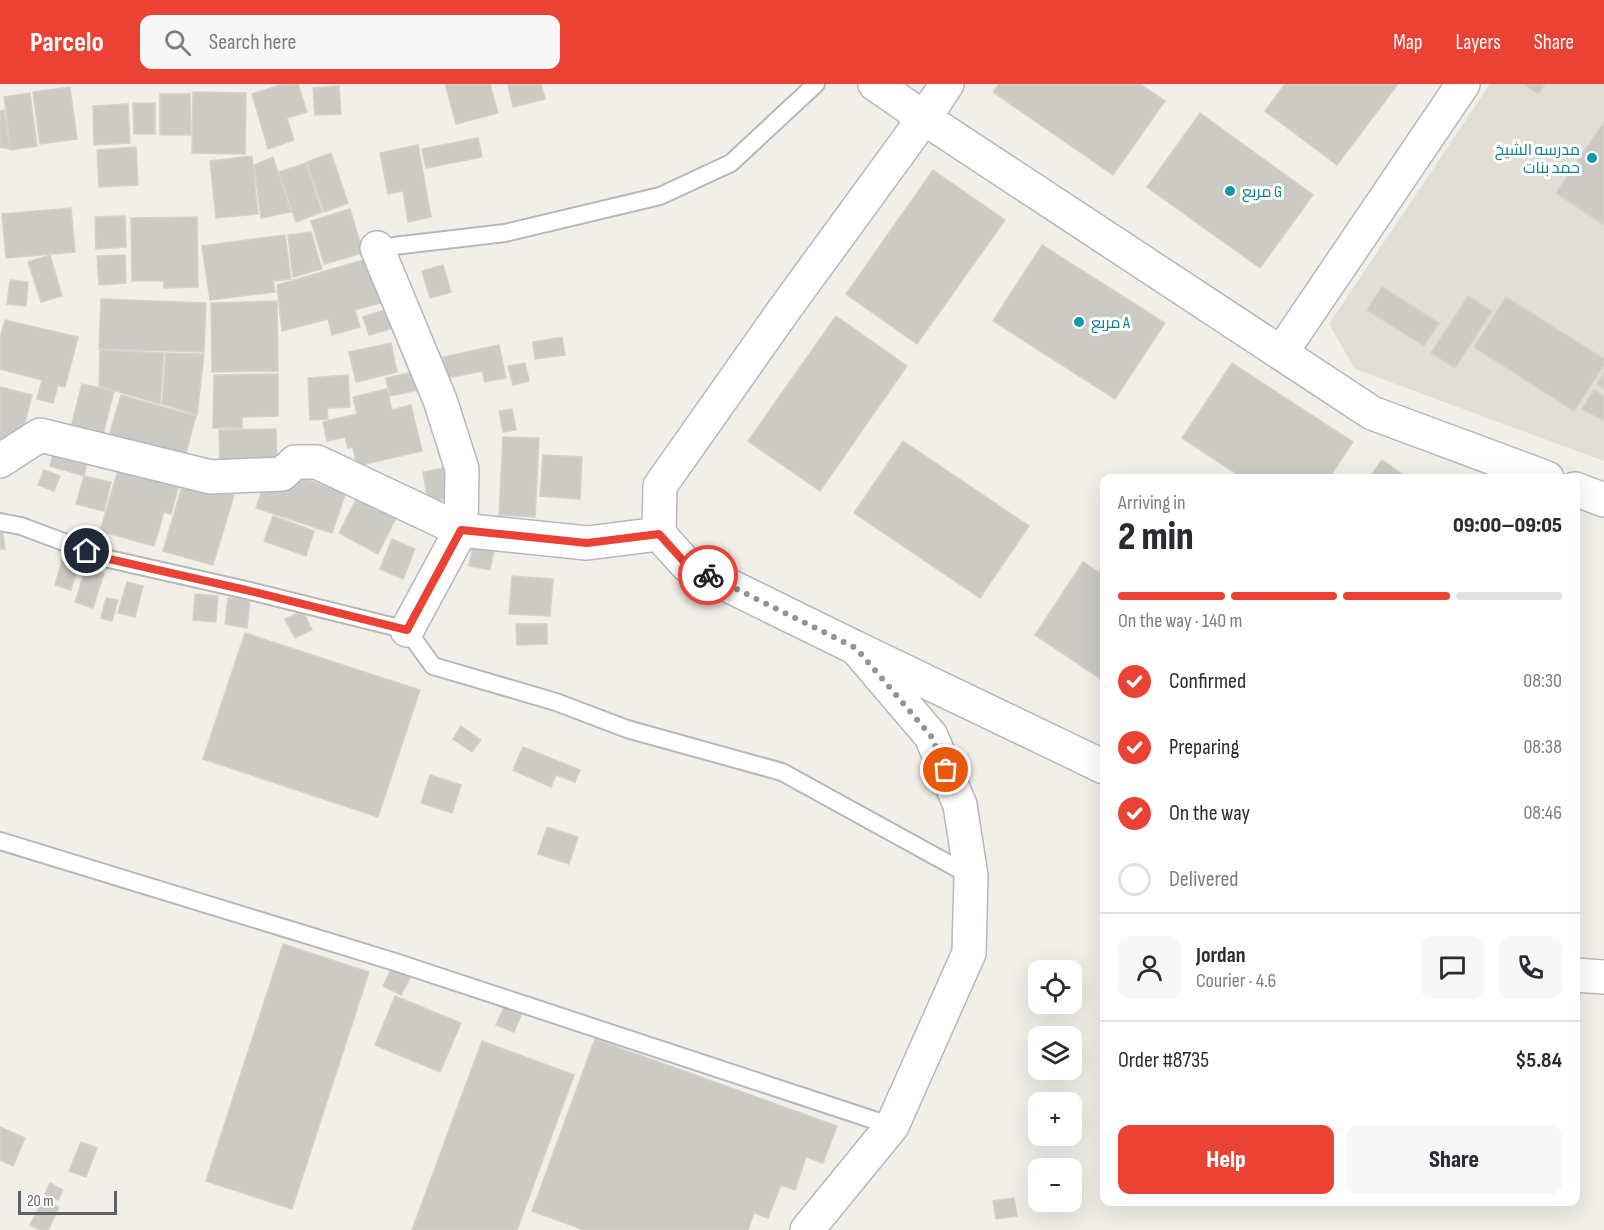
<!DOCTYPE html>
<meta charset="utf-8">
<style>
body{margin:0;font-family:"Sofia Sans Condensed",Cairo,sans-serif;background:#f7f7f7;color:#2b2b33;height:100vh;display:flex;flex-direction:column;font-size:22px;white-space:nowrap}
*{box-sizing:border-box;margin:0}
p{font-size:20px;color:#7c7c81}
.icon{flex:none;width:33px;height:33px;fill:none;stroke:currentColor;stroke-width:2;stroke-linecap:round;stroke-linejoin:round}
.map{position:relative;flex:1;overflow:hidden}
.drawer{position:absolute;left:1100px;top:390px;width:480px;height:732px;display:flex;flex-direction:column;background:#fff;border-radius:12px;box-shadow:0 6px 24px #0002}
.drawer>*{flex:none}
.controls{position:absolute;left:1028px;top:876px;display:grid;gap:12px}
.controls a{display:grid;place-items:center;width:54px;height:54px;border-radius:12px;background:#fff;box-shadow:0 6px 24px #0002;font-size:30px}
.scale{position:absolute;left:18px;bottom:15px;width:99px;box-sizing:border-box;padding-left:6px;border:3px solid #5f6368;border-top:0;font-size:16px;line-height:21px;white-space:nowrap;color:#5f6368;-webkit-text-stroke:4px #fff;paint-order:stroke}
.pin{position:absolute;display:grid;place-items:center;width:51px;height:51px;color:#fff;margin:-26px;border:3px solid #fff;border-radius:50%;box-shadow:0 2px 6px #0007}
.courier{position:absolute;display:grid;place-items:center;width:60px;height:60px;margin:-30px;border:4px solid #ea4335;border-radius:50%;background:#fff;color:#222;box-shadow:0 2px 8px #0007}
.headline em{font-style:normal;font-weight:800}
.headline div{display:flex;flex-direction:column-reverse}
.headline{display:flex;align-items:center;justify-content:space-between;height:102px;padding:0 18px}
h1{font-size:39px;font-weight:800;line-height:45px}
.bar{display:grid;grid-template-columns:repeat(4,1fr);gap:9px 6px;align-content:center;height:72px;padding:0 18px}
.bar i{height:8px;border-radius:4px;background:#e1e1e2}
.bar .on{background:#ea4335}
.bar p{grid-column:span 4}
.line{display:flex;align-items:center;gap:15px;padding:0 18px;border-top:2px solid #e1e1e2}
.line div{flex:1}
.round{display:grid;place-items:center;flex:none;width:63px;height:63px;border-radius:12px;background:#f7f7f7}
ol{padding:0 18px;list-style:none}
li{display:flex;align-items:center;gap:18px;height:66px}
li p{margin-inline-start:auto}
li .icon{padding:6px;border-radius:50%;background:#ea4335;color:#fff;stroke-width:4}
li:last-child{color:#7c7c81}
li i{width:33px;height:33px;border:3px solid #e1e1e2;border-radius:50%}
.button{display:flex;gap:12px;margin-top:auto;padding:12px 18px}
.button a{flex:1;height:69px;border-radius:12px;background:#ea4335;color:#fff;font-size:24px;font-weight:800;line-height:69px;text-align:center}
.button a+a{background:#f7f7f7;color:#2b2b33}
header{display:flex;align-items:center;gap:36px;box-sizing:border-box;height:84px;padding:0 30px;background:#ea4335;color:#fff}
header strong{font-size:28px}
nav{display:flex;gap:33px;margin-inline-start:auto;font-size:21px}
.search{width:420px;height:54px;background:#f7f7f7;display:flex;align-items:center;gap:15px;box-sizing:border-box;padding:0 21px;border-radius:12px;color:#7c7c81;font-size:22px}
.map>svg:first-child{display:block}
.education{fill:#e1ded6}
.building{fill:#cccac5;stroke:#d6d1c6;stroke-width:1.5}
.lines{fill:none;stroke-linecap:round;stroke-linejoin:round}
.service-casing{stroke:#b5b8bc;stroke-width:20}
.minor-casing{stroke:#b5b8bc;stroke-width:36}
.tertiary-casing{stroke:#b5b8bc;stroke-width:36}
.service{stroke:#fff;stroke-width:16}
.minor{stroke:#fff;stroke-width:33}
.tertiary{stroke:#fff;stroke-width:33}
.done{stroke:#929495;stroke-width:6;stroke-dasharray:0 10.8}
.route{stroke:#ea4335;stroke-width:8}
.culture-dot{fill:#0f9aa8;stroke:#fff;stroke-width:2}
.labels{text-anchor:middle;stroke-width:6;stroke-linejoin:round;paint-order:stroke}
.culture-label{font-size:16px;fill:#0d838f;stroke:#fff;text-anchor:start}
</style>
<header>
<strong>Parcelo</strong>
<div class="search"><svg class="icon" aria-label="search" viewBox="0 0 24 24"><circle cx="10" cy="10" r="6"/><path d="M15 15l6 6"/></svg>Search here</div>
<nav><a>Map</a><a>Layers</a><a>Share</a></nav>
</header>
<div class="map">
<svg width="1604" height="1146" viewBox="0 0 1604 1146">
<rect width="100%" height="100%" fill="#f1efe8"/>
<path class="education" d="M 1490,0 L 1604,0 L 1604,377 L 1355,285 L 1329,240 Z"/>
<g class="building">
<path d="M 283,0 L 298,0 L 307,28 L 287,34 L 294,56 L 268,65 L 252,10 Z"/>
<path d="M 445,0 L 490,0 L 498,29 L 456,40 Z"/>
<path d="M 541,0 L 545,15 L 513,23 L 508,1 Z"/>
<path d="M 999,0 L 1140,0 L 1165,17 L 1113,91 L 993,8 Z"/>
<path d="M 1285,0 L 1398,0 L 1337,81 L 1265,27 Z"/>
<path d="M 1524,0 L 1545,0 L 1538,10 Z"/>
<path d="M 339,2 L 341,30 L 315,31 L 313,4 Z"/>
<path d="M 70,3 L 77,55 L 40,60 L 33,8 Z"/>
<path d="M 193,8 L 246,9 L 245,70 L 192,69 Z"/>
<path d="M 30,9 L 37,62 L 11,66 L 4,13 Z"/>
<path d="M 160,10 L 190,10 L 191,51 L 160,51 Z"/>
<path d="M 133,19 L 155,19 L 155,50 L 134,50 Z"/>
<path d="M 128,20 L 130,59 L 94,61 L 93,22 Z"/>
<path d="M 4,26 L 10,65 L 0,63 L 0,27 Z"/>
<path d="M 1200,29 L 1313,111 L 1260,184 L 1147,103 Z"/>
<path d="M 1604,38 L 1604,141 L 1556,109 Z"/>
<path d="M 478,54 L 482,73 L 426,84 L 422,65 Z"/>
<path d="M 418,61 L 431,133 L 408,138 L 403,107 L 388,110 L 380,69 Z"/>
<path d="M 136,63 L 138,101 L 99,103 L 97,66 Z"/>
<path d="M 331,69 L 348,119 L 324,128 L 307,78 Z"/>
<path d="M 252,72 L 258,130 L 216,134 L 210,77 Z"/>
<path d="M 273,73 L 291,128 L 261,134 L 254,81 Z"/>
<path d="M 306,79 L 322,128 L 296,138 L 279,88 Z"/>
<path d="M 933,86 L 1005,136 L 917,260 L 846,210 Z"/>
<path d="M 71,124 L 75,168 L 6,174 L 2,130 Z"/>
<path d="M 350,125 L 363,169 L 324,180 L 311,137 Z"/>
<path d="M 125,132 L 126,163 L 96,165 L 95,133 Z"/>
<path d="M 197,133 L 198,203 L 164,204 L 164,197 L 132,197 L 131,134 Z"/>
<path d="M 311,148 L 322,185 L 293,193 L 288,151 Z"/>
<path d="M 285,151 L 291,195 L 273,197 L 275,208 L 210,216 L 202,162 Z"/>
<path d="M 1042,161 L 1165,239 L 1115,315 L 993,237 Z"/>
<path d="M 50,171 L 62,212 L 41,218 L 28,178 Z"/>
<path d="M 125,171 L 126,199 L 99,201 L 97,172 Z"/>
<path d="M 370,174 L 384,218 L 355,226 L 360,243 L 332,251 L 328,235 L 282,247 L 277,201 Z"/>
<path d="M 443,181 L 451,208 L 430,214 L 422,187 Z"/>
<path d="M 10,196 L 28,198 L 26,222 L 7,220 Z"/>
<path d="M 1382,203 L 1439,239 L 1424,262 L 1367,226 Z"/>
<path d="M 1468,212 L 1492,227 L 1455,284 L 1431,269 Z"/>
<path d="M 1506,213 L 1604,275 L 1604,281 L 1574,327 L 1474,263 Z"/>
<path d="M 101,215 L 206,219 L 204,268 L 99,265 Z"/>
<path d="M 277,217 L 278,287 L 212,288 L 211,219 Z"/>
<path d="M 391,224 L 397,243 L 369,251 L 363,233 Z"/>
<path d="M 836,232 L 907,282 L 820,407 L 748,357 Z"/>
<path d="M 5,236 L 78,253 L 65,303 L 58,301 L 53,319 L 37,315 L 42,296 L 0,285 L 0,254 Z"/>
<path d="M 562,253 L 565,271 L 535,275 L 533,258 Z"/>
<path d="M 391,259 L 397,288 L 356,298 L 349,268 Z"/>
<path d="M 499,261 L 506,294 L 485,298 L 482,287 L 447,294 L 443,273 Z"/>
<path d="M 100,266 L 164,269 L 160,320 L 99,302 Z"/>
<path d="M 166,269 L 204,270 L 197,331 L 162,320 Z"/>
<path d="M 525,279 L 529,297 L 513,301 L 508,282 Z"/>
<path d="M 1232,279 L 1353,358 L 1329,394 L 1243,394 L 1182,354 Z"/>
<path d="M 414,288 L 418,306 L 390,312 L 386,294 Z"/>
<path d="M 1604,289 L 1604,305 L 1597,300 Z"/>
<path d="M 278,290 L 278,332 L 242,333 L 242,344 L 213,344 L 214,291 Z"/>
<path d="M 348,291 L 350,323 L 327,324 L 328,335 L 310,336 L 308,294 Z"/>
<path d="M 82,300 L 114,307 L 102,354 L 70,347 Z"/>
<path d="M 0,303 L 32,311 L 24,343 L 0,356 Z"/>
<path d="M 387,305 L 392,326 L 411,321 L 422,367 L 357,382 L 353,363 L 348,364 L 345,353 L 327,357 L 323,338 L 357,330 L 353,313 Z"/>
<path d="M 1594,306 L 1604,312 L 1604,337 L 1582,325 Z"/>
<path d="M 121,311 L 196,332 L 185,373 L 109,352 Z"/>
<path d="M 512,325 L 516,346 L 503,348 L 499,327 Z"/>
<path d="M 276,345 L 277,384 L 220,386 L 219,346 Z"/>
<path d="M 503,353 L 539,354 L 535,433 L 499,431 Z"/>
<path d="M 903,357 L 1029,442 L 980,514 L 854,429 Z"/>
<path d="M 56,361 L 89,370 L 84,392 L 50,382 Z"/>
<path d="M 543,371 L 582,373 L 580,415 L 540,412 Z"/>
<path d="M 1382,376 L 1408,394 L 1369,394 Z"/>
<path d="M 120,380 L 180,397 L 171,430 L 164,428 L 154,462 L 100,447 Z"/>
<path d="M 444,384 L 450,414 L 428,418 L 423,388 Z"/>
<path d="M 44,386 L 60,392 L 54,407 L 38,401 Z"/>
<path d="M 293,391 L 346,408 L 332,449 L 256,424 L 266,394 Z"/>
<path d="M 84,392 L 111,398 L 104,427 L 76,420 Z"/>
<path d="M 184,396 L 234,411 L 213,481 L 163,467 Z"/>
<path d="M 357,414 L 396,434 L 378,470 L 339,449 Z"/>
<path d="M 273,432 L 314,447 L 306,472 L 264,457 Z"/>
<path d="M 0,444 L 2,444 L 5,465 L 0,465 Z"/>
<path d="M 392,455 L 415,465 L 403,495 L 380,485 Z"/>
<path d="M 474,457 L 495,462 L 490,486 L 469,482 Z"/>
<path d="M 62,476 L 78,482 L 71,506 L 55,501 Z"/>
<path d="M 1083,478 L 1104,492 L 1104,597 L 1035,551 Z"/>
<path d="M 86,484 L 104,489 L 93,524 L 75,518 Z"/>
<path d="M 512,492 L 553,495 L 550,532 L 509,530 Z"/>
<path d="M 127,498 L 143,502 L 135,533 L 118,529 Z"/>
<path d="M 195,510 L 218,512 L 216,538 L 193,536 Z"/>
<path d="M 106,514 L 118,516 L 112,537 L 101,534 Z"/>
<path d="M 228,514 L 250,516 L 247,544 L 225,540 Z"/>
<path d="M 303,527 L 312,546 L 295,554 L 285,535 Z"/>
<path d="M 516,540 L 547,540 L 547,560 L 517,561 Z"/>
<path d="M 245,549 L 420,606 L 378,733 L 203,675 Z"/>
<path d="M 461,642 L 481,656 L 472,668 L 453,655 Z"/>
<path d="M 523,663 L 580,686 L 575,698 L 556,691 L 551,703 L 513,686 Z"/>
<path d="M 430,691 L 461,701 L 452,729 L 421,719 Z"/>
<path d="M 547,743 L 578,753 L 569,780 L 538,770 Z"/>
<path d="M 283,860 L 369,888 L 292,1125 L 206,1097 Z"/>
<path d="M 392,884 L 410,894 L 401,911 L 383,902 Z"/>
<path d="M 395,912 L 461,939 L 440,988 L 375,961 Z"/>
<path d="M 505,921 L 522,929 L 514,948 L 496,941 Z"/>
<path d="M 595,955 L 837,1042 L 823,1079 L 806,1073 L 795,1106 L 781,1101 L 768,1134 L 754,1129 L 748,1146 L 584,1146 L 532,1127 Z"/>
<path d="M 482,957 L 574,991 L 517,1146 L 412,1146 Z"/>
<path d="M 0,1043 L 25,1054 L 13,1082 L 0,1076 Z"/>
<path d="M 81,1058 L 97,1064 L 86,1093 L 69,1087 Z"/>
<path d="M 50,1099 L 63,1106 L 58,1116 L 45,1110 Z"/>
<path d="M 1014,1114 L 1017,1132 L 996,1135 L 993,1117 Z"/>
<path d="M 43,1115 L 59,1123 L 48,1146 L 40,1146 L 30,1141 Z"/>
</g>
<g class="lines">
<defs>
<g id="service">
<path d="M 377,164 L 505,149 L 660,112 L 731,79 L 816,0"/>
<path d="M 0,438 L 21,442 L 109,475 L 246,506 L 407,546 L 433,582 L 556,618 L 627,645 L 782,688 L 971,792"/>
<path d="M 0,757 L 392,877 L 892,1042"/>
</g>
<g id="minor">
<path d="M 924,34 L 1372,329 L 1547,394"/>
<path d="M 924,34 L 947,0"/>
<path d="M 377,164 L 440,316 L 462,385 L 461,446 L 407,546"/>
<path d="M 1281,269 L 1463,0"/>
<path d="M 0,377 L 40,351 L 211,393 L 282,390 L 295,378 L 317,378 L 461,446 L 587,459 L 659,450"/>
<path d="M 1575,405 L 1604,416"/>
<path d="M 856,564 L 1104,683"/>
<path d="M 1575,891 L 1604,893"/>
</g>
<path id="tertiary" d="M 807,1146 L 892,1042 L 969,869 L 971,792 L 960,721 L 931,652 L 856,564 L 687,481 L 659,450 L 660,402 L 784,226 L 924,34 L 875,0"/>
</defs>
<use href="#service" class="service-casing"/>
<use href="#minor" class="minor-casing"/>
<use href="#tertiary" class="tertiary-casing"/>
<use href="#service" class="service"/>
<use href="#minor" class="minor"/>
<use href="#tertiary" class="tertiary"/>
</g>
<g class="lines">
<path class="done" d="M 708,491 L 856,564 L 931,652 L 946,686"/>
<path class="route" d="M 87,467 L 109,475 L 246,506 L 407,546 L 461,446 L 587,459 L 659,450 L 687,481 L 708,491"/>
</g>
<g class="culture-dot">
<circle cx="1592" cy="74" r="6"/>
<circle cx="1230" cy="107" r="6"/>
<circle cx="1079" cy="238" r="6"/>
</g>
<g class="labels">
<g class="culture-label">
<text x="1580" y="71" text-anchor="end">مدرسه الشيخ<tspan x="1580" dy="18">حمد بنات</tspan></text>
<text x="1242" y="113">مربع G</text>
<text x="1091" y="244">مربع A</text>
</g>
</g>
</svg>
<div class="controls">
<a><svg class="icon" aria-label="locate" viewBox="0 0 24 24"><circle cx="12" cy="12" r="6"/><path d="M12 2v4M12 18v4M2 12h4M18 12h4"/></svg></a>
<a><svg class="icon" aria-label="layers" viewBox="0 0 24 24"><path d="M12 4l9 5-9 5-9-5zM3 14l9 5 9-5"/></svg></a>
<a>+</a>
<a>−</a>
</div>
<div class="scale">20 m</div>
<div class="pin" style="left:946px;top:686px;background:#ea580c"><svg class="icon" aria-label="bag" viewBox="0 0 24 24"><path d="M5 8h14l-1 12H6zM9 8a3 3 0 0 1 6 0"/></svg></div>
<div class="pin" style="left:87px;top:467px;background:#1f2937"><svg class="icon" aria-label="home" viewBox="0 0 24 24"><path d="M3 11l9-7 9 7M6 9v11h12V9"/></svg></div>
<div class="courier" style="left:708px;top:491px"><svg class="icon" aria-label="bike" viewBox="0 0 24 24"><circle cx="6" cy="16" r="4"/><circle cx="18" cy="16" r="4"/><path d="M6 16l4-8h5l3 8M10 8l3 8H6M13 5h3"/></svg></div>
<section class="drawer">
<div class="headline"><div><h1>2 min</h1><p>Arriving in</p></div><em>09:00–09:05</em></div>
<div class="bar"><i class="on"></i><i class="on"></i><i class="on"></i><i></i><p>On the way · 140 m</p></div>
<ol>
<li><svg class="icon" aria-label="check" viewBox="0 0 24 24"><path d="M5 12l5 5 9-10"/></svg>Confirmed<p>08:30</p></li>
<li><svg class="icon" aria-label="check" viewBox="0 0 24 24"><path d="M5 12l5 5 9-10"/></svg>Preparing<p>08:38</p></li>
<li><svg class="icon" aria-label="check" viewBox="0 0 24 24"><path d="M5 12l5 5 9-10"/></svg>On the way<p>08:46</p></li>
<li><i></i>Delivered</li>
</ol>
<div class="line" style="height:108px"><a class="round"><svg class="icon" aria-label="person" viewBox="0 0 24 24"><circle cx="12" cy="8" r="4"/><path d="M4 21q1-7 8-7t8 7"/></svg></a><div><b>Jordan</b><p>Courier · 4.6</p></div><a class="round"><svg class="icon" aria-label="chat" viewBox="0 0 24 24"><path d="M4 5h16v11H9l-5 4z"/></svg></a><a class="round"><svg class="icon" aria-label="phone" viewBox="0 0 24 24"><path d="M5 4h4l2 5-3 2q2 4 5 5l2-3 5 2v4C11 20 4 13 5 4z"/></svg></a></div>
<div class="line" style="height:78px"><div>Order #8735</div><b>$5.84</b></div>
<div class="button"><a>Help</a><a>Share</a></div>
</section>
</div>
